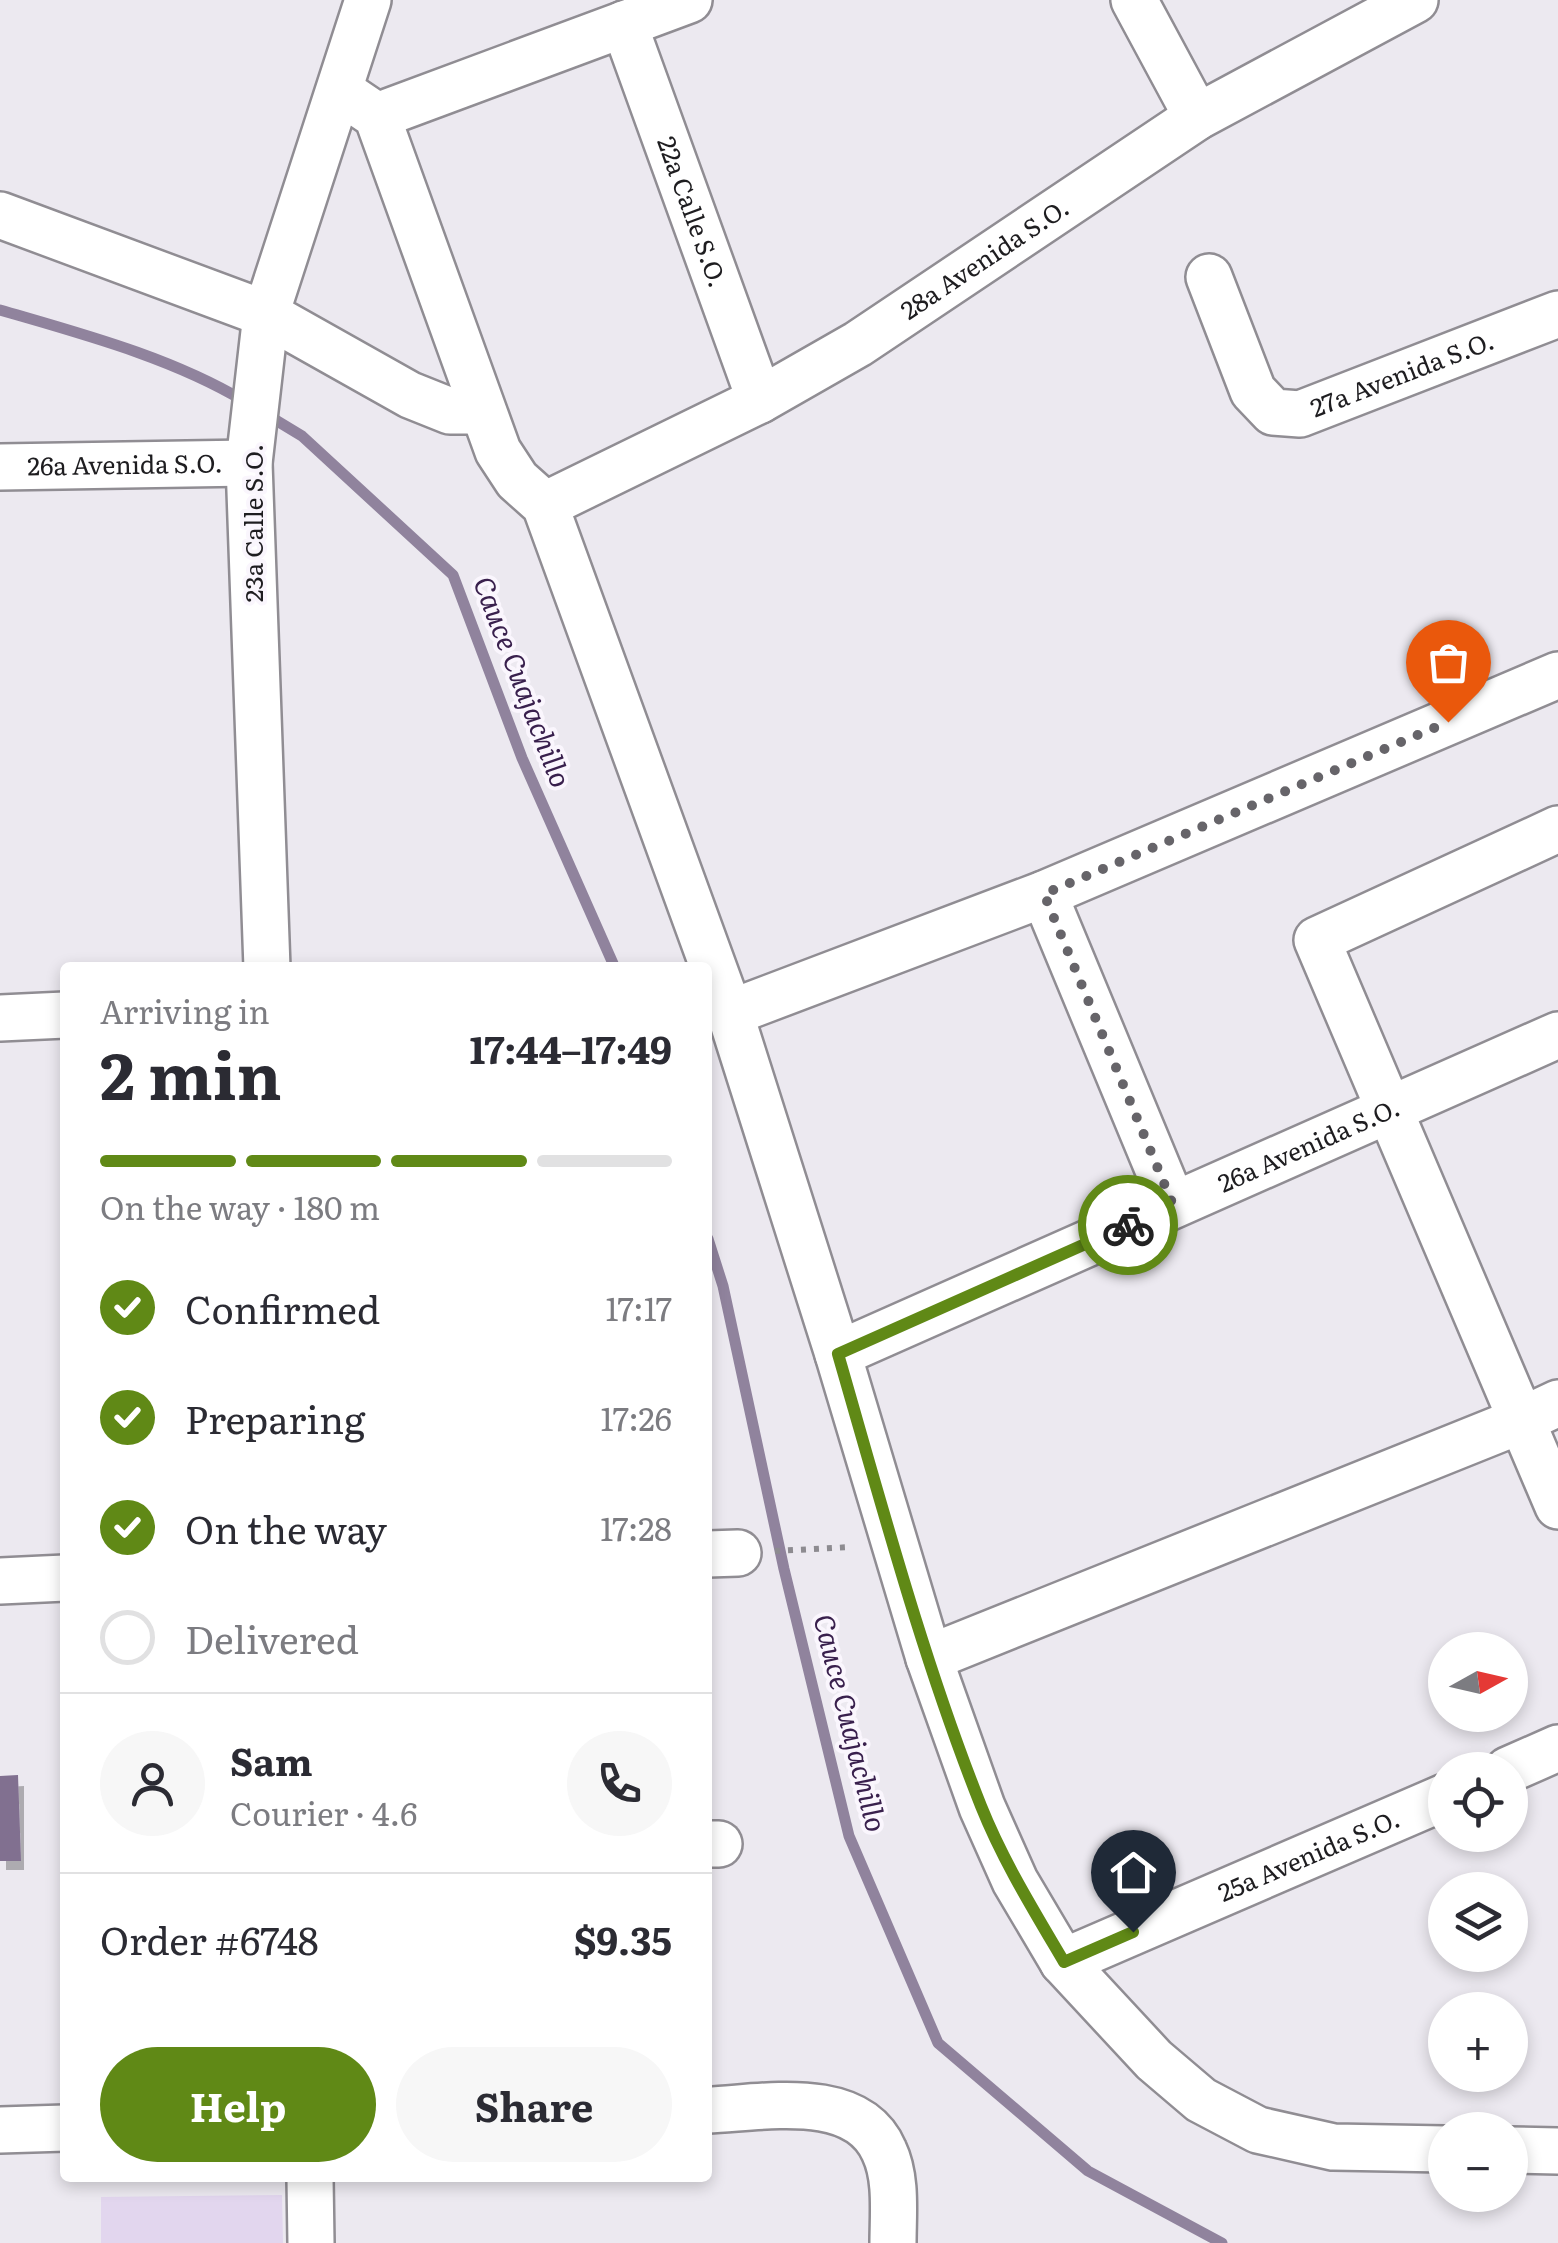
<!DOCTYPE html>
<meta charset="utf-8">
<style>
body{margin:0;font-family:Literata,serif;background:#f7f7f7;color:#2b2b33;height:100vh;display:flex;flex-direction:column;font-size:38px;white-space:nowrap}
*{box-sizing:border-box;margin:0}
p{font-size:32px;color:#7c7c81}
.icon{flex:none;width:55px;height:55px;fill:none;stroke:currentColor;stroke-width:2;stroke-linecap:round;stroke-linejoin:round}
.map{position:relative;flex:1;overflow:hidden}
.details{position:absolute;left:60px;top:962px;width:652px;height:1220px;display:flex;flex-direction:column;background:#fff;border-radius:10px;box-shadow:0 5px 15px #0003}
.details>*{flex:none}
.needle{width:65px;rotate:82deg}
.fabs{position:absolute;left:1428px;top:1632px;display:grid;gap:20px}
.fabs a{display:grid;place-items:center;width:100px;height:100px;border-radius:50%;background:#fff;box-shadow:0 5px 15px #0003;font-size:50px}
.pin{position:absolute;display:grid;place-items:center;width:85px;height:85px;color:#fff;margin:-102px -42px;border-radius:50% 50% 50% 0;rotate:-45deg;box-shadow:0 0 10px #0007}
.pin .icon{rotate:45deg}
.courier{position:absolute;display:grid;place-items:center;width:100px;height:100px;margin:-50px;border:8px solid #608916;border-radius:50%;background:#fff;color:#222;box-shadow:0 2px 12px #0007}
.overview em{font-style:normal;font-weight:700}
.overview div{display:flex;flex-direction:column-reverse}
.overview{display:flex;align-items:center;justify-content:space-between;height:170px;padding:0 40px}
h1{font-size:65px;font-weight:700;line-height:75px}
.bar{display:grid;grid-template-columns:repeat(4,1fr);gap:15px 10px;align-content:center;height:120px;padding:0 40px}
.bar i{height:12px;border-radius:8px;background:#e1e1e2}
.bar .current{background:#608916}
.bar p{grid-column:span 4}
.line{display:flex;align-items:center;gap:25px;padding:0 40px;border-top:2px solid #e1e1e2}
.line div{flex:1}
.round{display:grid;place-items:center;flex:none;width:105px;height:105px;border-radius:52px;background:#f7f7f7}
ol{padding:0 40px;list-style:none}
li{display:flex;align-items:center;gap:30px;height:110px}
li p{margin-inline-start:auto}
li .icon{padding:10px;border-radius:50%;background:#608916;color:#fff;stroke-width:4}
li:last-child{color:#7c7c81}
li i{width:55px;height:55px;border:5px solid #e1e1e2;border-radius:50%}
.action{display:flex;gap:20px;margin-top:auto;padding:20px 40px}
.action a{flex:1;height:115px;border-radius:60px;background:#608916;color:#fff;font-size:40px;font-weight:700;line-height:115px;text-align:center}
.action a+a{background:#f7f7f7;color:#2b2b33}
.map>svg:first-child{display:block}
.green{fill:#e2d6ee}
.lines{fill:none;stroke-linecap:round;stroke-linejoin:round}
.stream{stroke:#90839d;stroke-width:11}
.building{fill:#817090;filter:url(#shadow)}
.street-casing{stroke:#908d93;stroke-width:50}
.path{stroke:#8d8b90;stroke-width:6;stroke-dasharray:5 8;stroke-linecap:butt}
.street{stroke:#fff;stroke-width:45}
.done{stroke:#666469;stroke-width:10;stroke-dasharray:0 18}
.route{stroke:#608916;stroke-width:12}
.labels{text-anchor:middle;stroke-width:8;stroke-linejoin:round;paint-order:stroke}
.street-label{font-size:25px;fill:#1e1d20;stroke:#faf6fd}
.water-label{font-size:28px;font-style:italic;fill:#39204d;stroke:#faf6fd}
</style>
<div class="map">
<svg width="1558" height="2243" viewBox="0 0 1558 2243">
<defs>
<filter id="shadow"><feDropShadow dx="6" dy="11" stdDeviation="0" flood-color="#0004"/></filter>
</defs>
<rect width="100%" height="100%" fill="#ece9f0"/>
<path class="green" d="M 282,2195 L 283,2243 L 101,2243 L 101,2197 Z"/>
<g class="lines">
<g class="stream">
<path d="M 0,310 C 82,334 170,357 244,401"/>
<path d="M 264,413 L 302,436 L 453,575 L 522,758 L 615,968"/>
<path d="M 708,1239 L 723,1286 L 784,1569 L 849,1836 L 938,2043 L 1088,2171 L 1222,2243"/>
</g>
</g>
<path class="building" d="M 18,1775 L 21,1861 L 0,1861 L 0,1776 Z"/>
<g class="lines">
<defs>
<g id="street">
<path d="M 1134,0 L 1197,117"/>
<path id="s1" d="M 624,24 L 760,400"/>
<path d="M 340,91 L 377,116 L 498,451 L 517,480 L 545,505 L 730,1013 L 838,1354 L 929,1658 L 982,1807 L 1015,1881 L 1063,1962 L 1154,2060 L 1201,2100 L 1258,2130 L 1333,2147 L 1445,2149"/>
<path d="M 377,116 L 689,0"/>
<path d="M 0,215 L 266,314 L 410,395 L 450,411 L 482,411"/>
<path id="s2" d="M 1209,277 L 1253,391 L 1273,412 L 1300,414 L 1558,314"/>
<path id="s3" d="M 0,467 L 249,463"/>
<path id="s4" d="M 545,505 L 760,400 L 858,344 L 1197,117 L 1415,0"/>
<path d="M 1558,829 L 1317,940 L 1558,1506"/>
<path d="M 1044,894 L 1173,1205"/>
<path d="M 267,968 L 249,463 L 266,314 L 368,0"/>
<path d="M 730,1013 L 1044,894 L 1558,675"/>
<path d="M 0,1018 L 65,1015"/>
<path id="s5" d="M 838,1354 L 1558,1035"/>
<path d="M 708,1554 L 738,1553"/>
<path d="M 0,1581 L 65,1578"/>
<path d="M 929,1658 L 1522,1420 L 1558,1403"/>
<path d="M 1508,1770 L 1558,1748"/>
<path d="M 708,1844 L 719,1844"/>
<path id="s6" d="M 1063,1962 L 1445,1797"/>
<path d="M 708,2110 C 762,2108 857,2088 884,2151 C 897,2178 893,2214 893,2243"/>
<path d="M 0,2130 L 65,2128"/>
<path d="M 1510,2150 L 1558,2151"/>
<path d="M 310,2178 L 311,2243"/>
</g>
</defs>
<use href="#street" class="street-casing"/>
<path class="path" d="M 775,1551 L 852,1547"/>
<use href="#street" class="street"/>
</g>
<g class="lines">
<path class="done" d="M 1128,1225 L 1173,1205 L 1044,894 L 1448,722"/>
<path class="route" d="M 1128,1225 L 838,1354 C 882,1506 923,1660 981,1806 C 1003,1861 1034,1911 1064,1962 L 1133,1932"/>
</g>
<g class="labels">
<g class="street-label">
<text dy="9" stroke="none"><textPath href="#s1" startOffset="200">22a Calle S.O.</textPath></text>
<text dy="9" stroke="none"><textPath href="#s4" startOffset="505">28a Avenida S.O.</textPath></text>
<text dy="9" stroke="none"><textPath href="#s2" startOffset="288">27a Avenida S.O.</textPath></text>
<text dy="9" stroke="none"><textPath href="#s3" startOffset="125">26a Avenida S.O.</textPath></text>
<text transform="translate(254 523) rotate(-90)" y="9">23a Calle S.O.</text>
<text dy="9" stroke="none"><textPath href="#s5" startOffset="515">26a Avenida S.O.</textPath></text>
<text dy="9" stroke="none"><textPath href="#s6" startOffset="268">25a Avenida S.O.</textPath></text>
</g>
<g class="water-label">
<text transform="translate(522 682) rotate(69)" y="10">Cauce Cuajachillo</text>
<text transform="translate(850 1723) rotate(76)" y="10">Cauce Cuajachillo</text>
</g>
</g>
</svg>
<div class="fabs">
<a><svg class="needle" viewBox="-14 -14 28 28"><path d="M0-13l5 13h-10z" fill="#e53935"/><path d="M0 13l5-13h-10z" fill="#7c7c81"/></svg></a>
<a><svg class="icon" aria-label="locate" viewBox="0 0 24 24"><circle cx="12" cy="12" r="6"/><path d="M12 2v4M12 18v4M2 12h4M18 12h4"/></svg></a>
<a><svg class="icon" aria-label="layers" viewBox="0 0 24 24"><path d="M12 4l9 5-9 5-9-5zM3 14l9 5 9-5"/></svg></a>
<a>+</a>
<a>−</a>
</div>
<div class="pin" style="left:1448px;top:722px;background:#ea580c"><svg class="icon" aria-label="bag" viewBox="0 0 24 24"><path d="M5 8h14l-1 12H6zM9 8a3 3 0 0 1 6 0"/></svg></div>
<div class="pin" style="left:1133px;top:1932px;background:#1f2937"><svg class="icon" aria-label="home" viewBox="0 0 24 24"><path d="M3 11l9-7 9 7M6 9v11h12V9"/></svg></div>
<div class="courier" style="left:1128px;top:1225px"><svg class="icon" aria-label="bike" viewBox="0 0 24 24"><circle cx="6" cy="16" r="4"/><circle cx="18" cy="16" r="4"/><path d="M6 16l4-8h5l3 8M10 8l3 8H6M13 5h3"/></svg></div>
<section class="details">
<div class="overview"><div><h1>2 min</h1><p>Arriving in</p></div><em>17:44–17:49</em></div>
<div class="bar"><i class="current"></i><i class="current"></i><i class="current"></i><i></i><p>On the way · 180 m</p></div>
<ol>
<li><svg class="icon" aria-label="check" viewBox="0 0 24 24"><path d="M5 12l5 5 9-10"/></svg>Confirmed<p>17:17</p></li>
<li><svg class="icon" aria-label="check" viewBox="0 0 24 24"><path d="M5 12l5 5 9-10"/></svg>Preparing<p>17:26</p></li>
<li><svg class="icon" aria-label="check" viewBox="0 0 24 24"><path d="M5 12l5 5 9-10"/></svg>On the way<p>17:28</p></li>
<li><i></i>Delivered</li>
</ol>
<div class="line" style="height:180px"><a class="round"><svg class="icon" aria-label="person" viewBox="0 0 24 24"><circle cx="12" cy="8" r="4"/><path d="M4 21q1-7 8-7t8 7"/></svg></a><div><b>Sam</b><p>Courier · 4.6</p></div><a class="round"><svg class="icon" aria-label="phone" viewBox="0 0 24 24"><path d="M5 4h4l2 5-3 2q2 4 5 5l2-3 5 2v4C11 20 4 13 5 4z"/></svg></a></div>
<div class="line" style="height:130px"><div>Order #6748</div><b>$9.35</b></div>
<div class="action"><a>Help</a><a>Share</a></div>
</section>
</div>
